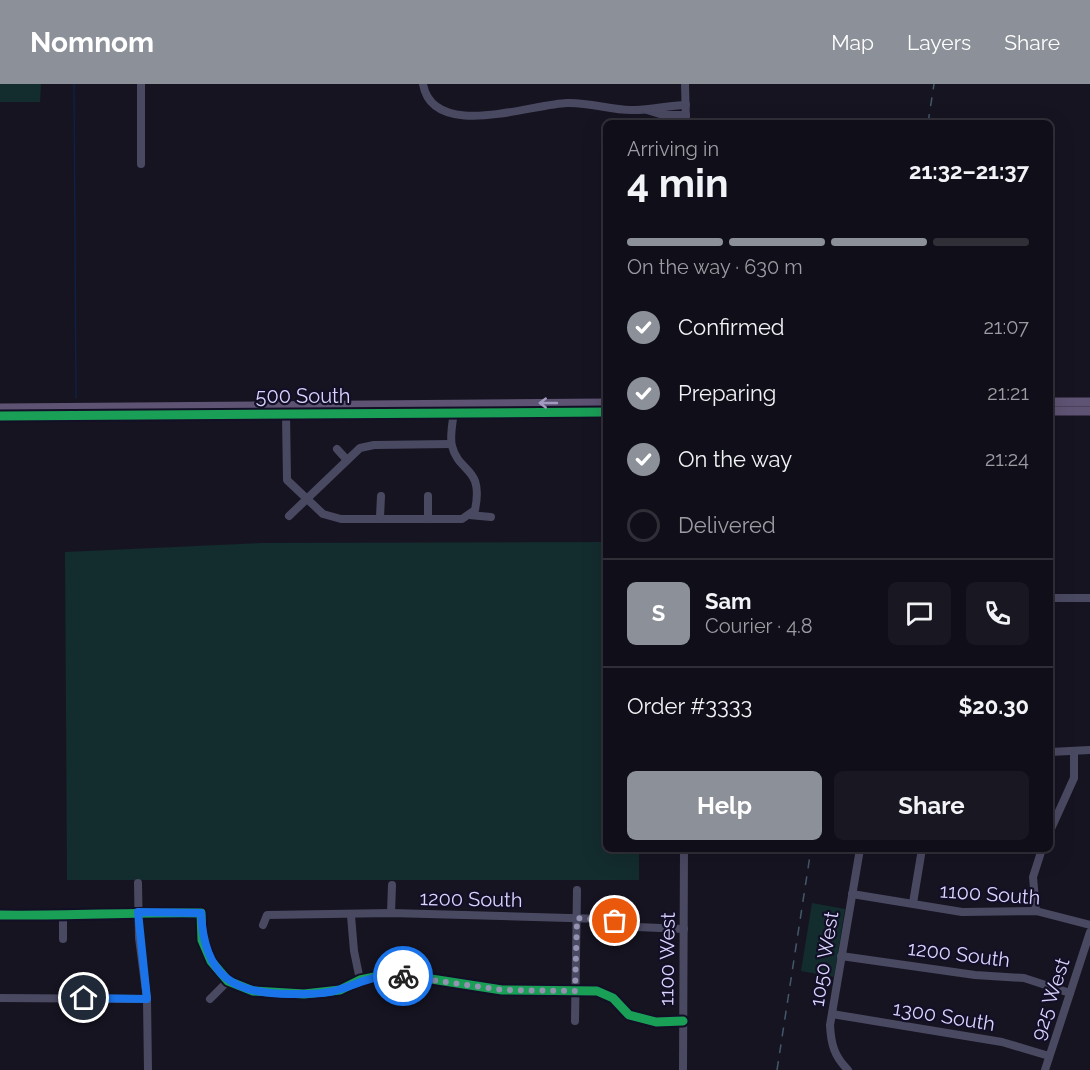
<!DOCTYPE html>
<meta charset="utf-8">
<style>
body{margin:0;font-family:Raleway,sans-serif;background:#191822;color:#f1f3f6;height:100vh;display:flex;flex-direction:column;font-size:22px;white-space:nowrap}
*{box-sizing:border-box;margin:0}
p{font-size:20px;color:#9c9ca2}
.icon{flex:none;width:33px;height:33px;fill:none;stroke:currentColor;stroke-width:2;stroke-linecap:round;stroke-linejoin:round}
.map{position:relative;flex:1;overflow:hidden}
.details{position:absolute;left:603px;top:36px;width:450px;height:732px;display:flex;flex-direction:column;background:#100f19;border-radius:9px;box-shadow:0 6px 24px #0002,0 0 0 2px #302f38}
.details>*{flex:none}
.pin{position:absolute;display:grid;place-items:center;width:51px;height:51px;color:#fff;margin:-26px;border:3px solid #fff;border-radius:50%;box-shadow:0 2px 6px #0007}
.courier{position:absolute;display:grid;place-items:center;width:60px;height:60px;margin:-30px;border:4px solid #1a73e8;border-radius:50%;background:#fff;color:#222;box-shadow:0 2px 8px #0007}
.summary em{font-style:normal;font-weight:700}
.summary div{display:flex;flex-direction:column-reverse}
.summary{display:flex;align-items:center;justify-content:space-between;height:102px;padding:0 24px}
h1{font-size:39px;font-weight:700;line-height:45px}
.bar{display:grid;grid-template-columns:repeat(4,1fr);gap:9px 6px;align-content:center;height:72px;padding:0 24px}
.bar i{height:8px;border-radius:4px;background:#302f38}
.bar .current{background:#8c9099}
.bar p{grid-column:span 4}
.line{display:flex;align-items:center;gap:15px;padding:0 24px;border-top:2px solid #302f38}
.line div{flex:1}
.round{display:grid;place-items:center;flex:none;width:63px;height:63px;border-radius:9px;background:#191822}
ol{padding:0 24px;list-style:none}
li{display:flex;align-items:center;gap:18px;height:66px}
li p{margin-inline-start:auto}
li .icon{padding:6px;border-radius:50%;background:#8c9099;color:#fff;stroke-width:4}
li:last-child{color:#9c9ca2}
li i{width:33px;height:33px;border:3px solid #302f38;border-radius:50%}
.cta{display:flex;gap:12px;margin-top:auto;padding:12px 24px}
.cta a{flex:1;height:69px;border-radius:9px;background:#8c9099;color:#fff;font-size:24px;font-weight:700;line-height:69px;text-align:center}
.cta a+a{background:#191822;color:#f1f3f6}
header{display:flex;align-items:center;gap:36px;box-sizing:border-box;height:84px;padding:0 30px;background:#8c9099;color:#fff}
header strong{font-size:28px}
nav{display:flex;gap:33px;margin-inline-start:auto;font-size:21px}
.map>svg:first-child{display:block}
.green{fill:#132c2d}
.lines{fill:none;stroke-linecap:round;stroke-linejoin:round}
.stream{stroke:#0d2144;stroke-width:1.5}
.minor{stroke:#4a4962;stroke-width:8}
.major{stroke:#5e5373;stroke-width:9}
.rail{stroke:#43596b;stroke-width:1.5;stroke-dasharray:9 8;stroke-linecap:butt}
.cycleway-casing{stroke:#130f26;stroke-width:13}
.cycleway{stroke:#1a9f57;stroke-width:9}
.oneway{stroke:#a29ac0}
.done{stroke:#9591b1;stroke-width:6;stroke-dasharray:0 10.8}
.route{stroke:#1a73e8;stroke-width:8}
.labels{text-anchor:middle;stroke-width:4.5;stroke-linejoin:round;paint-order:stroke}
.street-label{font-size:20px;fill:#d9d4ff;stroke:#130f26}
</style>
<header>
<strong>Nomnom</strong>
<nav><a>Map</a><a>Layers</a><a>Share</a></nav>
</header>
<div class="map">
<svg width="1090" height="986" viewBox="0 0 1090 986">
<rect width="100%" height="100%" fill="#161421"/>
<g class="green">
<path d="M 0,0 L 41,0 L 40,18 L 0,18 Z"/>
<path d="M 606,458 L 606,588 L 601,589 L 602,640 L 606,640 L 606,765 L 639,765 L 639,796 L 67,796 L 65,468 L 261,459 Z"/>
<path d="M 812,819 L 845,825 L 834,893 L 801,887 Z"/>
</g>
<g class="lines">
<path class="stream" d="M 74,0 L 76,314"/>
<g class="minor">
<path d="M 141,0 L 141,80"/>
<path d="M 423,0 C 433,57 531,20 567,19 C 589,18 610,26 631,26 C 650,27 667,21 686,21"/>
<path d="M 685,0 L 686,39"/>
<path d="M 647,26 L 663,31 L 686,31"/>
<path d="M 286,330 L 287,396 L 323,430 L 341,435 L 462,435 L 475,426 C 484,382 459,390 452,362 C 449,351 454,335 454,323"/>
<path d="M 337,365 L 347,376"/>
<path d="M 469,431 L 491,433"/>
<path d="M 289,432 L 360,364 L 374,361 L 451,360"/>
<path d="M 380,433 L 381,412"/>
<path d="M 428,434 L 428,412"/>
<path d="M 1050,514 L 1090,514"/>
<path d="M 1050,668 L 1090,666"/>
<path d="M 1050,747 L 1074,694 L 1074,668"/>
<path d="M 138,799 L 139,854 L 147,915 L 148,986"/>
<path d="M 852,810 L 962,828 L 1036,827 L 1090,841"/>
<path d="M 913,819 L 922,765"/>
<path d="M 1036,827 L 1033,793 L 1042,765"/>
<path d="M 391,829 L 392,801"/>
<path d="M 0,831 C 67,832 134,828 201,829 L 202,856 L 211,877 L 228,897 L 253,907 L 304,910 L 340,906 L 360,896 L 384,891 L 412,892 L 502,906 L 597,907 L 613,914 L 629,931 L 656,938 L 683,937"/>
<path d="M 63,832 L 63,855"/>
<path d="M 351,832 L 354,867 L 360,896"/>
<path d="M 263,841 L 267,831 L 391,829 L 603,835 L 637,843 L 684,845"/>
<path d="M 841,872 L 975,891 L 1024,894 L 1070,909"/>
<path d="M 0,914 L 147,915"/>
<path d="M 210,915 L 228,897"/>
<path d="M 832,930 L 1002,958 L 1049,972"/>
<path d="M 575,937 L 577,806"/>
<path d="M 683,986 L 684,765"/>
<path d="M 848,986 C 834,972 831,960 830,941 L 860,765"/>
<path d="M 1045,986 L 1090,848"/>
</g>
<g class="major">
<path d="M 1050,318 L 1090,318"/>
<path d="M 0,324 L 606,319"/>
<path d="M 1050,327 L 1090,327"/>
<path d="M 0,332 L 606,328"/>
</g>
<g class="rail">
<path d="M 928,39 L 934,0"/>
<path d="M 777,986 L 811,765"/>
</g>
<defs>
<g id="cycleway">
<path d="M 0,332 L 606,328"/>
<path d="M 0,831 C 67,832 134,828 201,829 L 202,856 L 211,877 L 228,897 L 253,907 L 304,910 L 340,906 L 360,896 L 384,891 L 412,892 L 502,906 L 597,907 L 613,914 L 629,931 L 656,938 L 683,937"/>
</g>
</defs>
<use href="#cycleway" class="cycleway-casing"/>
<use href="#cycleway" class="cycleway"/>
</g>
<defs><path id="oneway-shaft" d="M-6 0H5M1.5-3L5.5 0L1.5 3" fill="none" stroke-width="1.6" stroke-linecap="round" stroke-linejoin="round" transform="scale(1.5)"/></defs>
<use class="oneway" href="#oneway-shaft" transform="translate(548 319) rotate(180)"/>
<g class="lines">
<path class="done" d="M 403,892 L 502,906 L 575,907 L 577,834 L 615,837"/>
<path class="route" d="M 84,914 L 147,915 L 138,828 L 201,829 C 204,893 234,911 294,910 C 309,910 327,910 341,905 C 368,896 372,891 403,892"/>
</g>
<g class="labels">
<g class="street-label">
<text x="303" y="319">500 South</text>
<text transform="translate(990 810) rotate(4)" y="7">1100 South</text>
<text transform="translate(471 815) rotate(1)" y="7">1200 South</text>
<text transform="translate(959 870) rotate(7)" y="7">1200 South</text>
<text transform="translate(667 875) rotate(-89)" y="7">1100 West</text>
<text transform="translate(824 875) rotate(-81)" y="7">1050 West</text>
<text transform="translate(1050 915) rotate(-72)" y="7">925 West</text>
<text transform="translate(944 932) rotate(9)" y="7">1300 South</text>
</g>
</g>
</svg>
<div class="pin" style="left:615px;top:837px;background:#ea580c"><svg class="icon" aria-label="bag" viewBox="0 0 24 24"><path d="M5 8h14l-1 12H6zM9 8a3 3 0 0 1 6 0"/></svg></div>
<div class="pin" style="left:84px;top:914px;background:#1f2937"><svg class="icon" aria-label="home" viewBox="0 0 24 24"><path d="M3 11l9-7 9 7M6 9v11h12V9"/></svg></div>
<div class="courier" style="left:403px;top:892px"><svg class="icon" aria-label="bike" viewBox="0 0 24 24"><circle cx="6" cy="16" r="4"/><circle cx="18" cy="16" r="4"/><path d="M6 16l4-8h5l3 8M10 8l3 8H6M13 5h3"/></svg></div>
<section class="details">
<div class="summary"><div><h1>4 min</h1><p>Arriving in</p></div><em>21:32–21:37</em></div>
<div class="bar"><i class="current"></i><i class="current"></i><i class="current"></i><i></i><p>On the way · 630 m</p></div>
<ol>
<li><svg class="icon" aria-label="check" viewBox="0 0 24 24"><path d="M5 12l5 5 9-10"/></svg>Confirmed<p>21:07</p></li>
<li><svg class="icon" aria-label="check" viewBox="0 0 24 24"><path d="M5 12l5 5 9-10"/></svg>Preparing<p>21:21</p></li>
<li><svg class="icon" aria-label="check" viewBox="0 0 24 24"><path d="M5 12l5 5 9-10"/></svg>On the way<p>21:24</p></li>
<li><i></i>Delivered</li>
</ol>
<div class="line" style="height:108px"><b class="round" style="background:#8c9099;color:#fff">S</b><div><b>Sam</b><p>Courier · 4.8</p></div><a class="round"><svg class="icon" aria-label="chat" viewBox="0 0 24 24"><path d="M4 5h16v11H9l-5 4z"/></svg></a><a class="round"><svg class="icon" aria-label="phone" viewBox="0 0 24 24"><path d="M5 4h4l2 5-3 2q2 4 5 5l2-3 5 2v4C11 20 4 13 5 4z"/></svg></a></div>
<div class="line" style="height:78px"><div>Order #3333</div><b>$20.30</b></div>
<div class="cta"><a>Help</a><a>Share</a></div>
</section>
</div>
